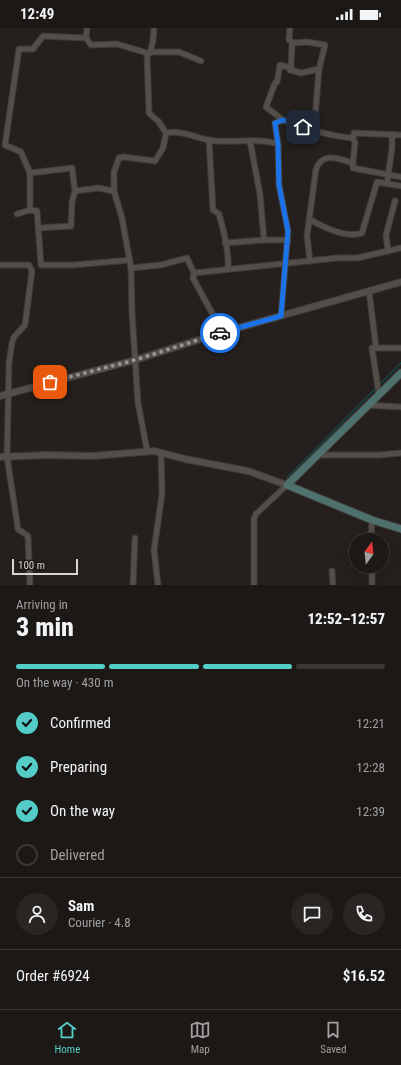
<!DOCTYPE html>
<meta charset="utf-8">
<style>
body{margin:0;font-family:"Roboto Condensed",sans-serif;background:#292523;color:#f1f3f6;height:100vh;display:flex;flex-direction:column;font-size:15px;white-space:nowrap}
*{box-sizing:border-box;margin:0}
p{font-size:13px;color:#a0a0a1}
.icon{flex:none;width:22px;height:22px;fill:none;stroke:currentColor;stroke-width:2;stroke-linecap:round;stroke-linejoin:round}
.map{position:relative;height:557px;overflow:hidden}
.drawer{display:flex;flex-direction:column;background:#1c1816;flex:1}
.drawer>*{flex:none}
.needle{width:26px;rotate:15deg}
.buttons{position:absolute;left:349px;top:505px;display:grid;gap:8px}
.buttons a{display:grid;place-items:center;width:40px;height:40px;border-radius:50%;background:#1c1816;box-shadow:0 4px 16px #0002,0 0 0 1px #3a3735;font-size:20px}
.scale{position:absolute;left:12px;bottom:10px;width:66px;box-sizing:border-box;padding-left:4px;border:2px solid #d7d4d2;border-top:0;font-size:11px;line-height:14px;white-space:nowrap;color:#d7d4d2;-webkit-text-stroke:3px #1b1714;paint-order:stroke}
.pin{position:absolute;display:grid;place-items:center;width:34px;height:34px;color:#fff;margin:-17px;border-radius:8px;box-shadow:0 2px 6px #0006}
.courier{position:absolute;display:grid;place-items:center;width:40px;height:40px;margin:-20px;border:3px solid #1a73e8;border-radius:50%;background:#fff;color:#222;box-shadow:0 1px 5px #0007}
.head em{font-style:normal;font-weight:800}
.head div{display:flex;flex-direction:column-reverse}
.head{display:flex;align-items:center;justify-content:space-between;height:68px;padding:0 16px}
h1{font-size:26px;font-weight:800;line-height:30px}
.bar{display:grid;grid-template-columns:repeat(4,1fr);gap:6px 4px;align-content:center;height:48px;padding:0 16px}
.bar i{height:5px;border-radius:3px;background:#3a3735}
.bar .on{background:#54cdc8}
.bar p{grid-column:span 4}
.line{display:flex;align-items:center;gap:10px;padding:0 16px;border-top:1px solid #3a3735}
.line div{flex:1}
.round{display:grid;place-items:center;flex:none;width:42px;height:42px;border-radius:21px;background:#292523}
ol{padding:0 16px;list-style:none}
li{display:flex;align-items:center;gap:12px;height:44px}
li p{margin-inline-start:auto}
li .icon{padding:4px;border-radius:50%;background:#54cdc8;color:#111;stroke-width:4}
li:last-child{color:#a0a0a1}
li i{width:22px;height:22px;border:2px solid #3a3735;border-radius:50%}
.status{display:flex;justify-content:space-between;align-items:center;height:28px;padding:0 20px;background:#1c1816;direction:ltr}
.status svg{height:11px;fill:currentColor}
.menu{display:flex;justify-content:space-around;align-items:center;height:56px;border-top:1px solid #3a3735;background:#1c1816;font-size:11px;color:#a0a0a1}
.menu a{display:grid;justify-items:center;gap:2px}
.menu .on{color:#54cdc8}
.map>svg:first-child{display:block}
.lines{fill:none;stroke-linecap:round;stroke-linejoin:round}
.stream{stroke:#0f4a48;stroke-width:1.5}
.minor-casing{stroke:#3e3a38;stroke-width:7}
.tertiary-casing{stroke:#3e3a38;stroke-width:8}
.secondary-casing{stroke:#3e3a38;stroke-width:9}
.minor{stroke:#534e4a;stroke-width:5}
.tertiary{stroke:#534e4a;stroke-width:6}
.secondary{stroke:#4f716d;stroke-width:7}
.done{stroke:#999593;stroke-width:4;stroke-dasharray:0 7.2}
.route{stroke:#1a73e8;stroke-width:5}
</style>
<div class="status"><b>12:49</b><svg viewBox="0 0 49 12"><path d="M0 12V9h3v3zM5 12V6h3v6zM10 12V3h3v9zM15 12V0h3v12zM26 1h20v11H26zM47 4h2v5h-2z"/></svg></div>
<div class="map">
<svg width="401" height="557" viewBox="0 0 401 557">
<rect width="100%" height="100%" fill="#25201d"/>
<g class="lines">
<g class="stream">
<path d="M 381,355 L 401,335"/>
<path d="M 287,450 L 375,361"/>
</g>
<defs>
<g id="minor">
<path d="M 87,0 L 86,10 L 91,17 L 117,16 L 147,25 L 149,85 L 159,94 L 166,105"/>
<path d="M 294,15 L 307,14 L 325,17 L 319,41 L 315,89"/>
<path d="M 151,24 L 179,24 L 201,33"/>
<path d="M 150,25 L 153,13 L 154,0"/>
<path d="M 291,40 L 290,42 L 301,45 L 319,41"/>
<path d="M 283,92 L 266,79 L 275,55 L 277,54 L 280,37 L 291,40 L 292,17 L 294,15 L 289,12 L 290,0"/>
<path d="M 353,110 L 355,115 L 353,135"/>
<path d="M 209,112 L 213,182 L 219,186 C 224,204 229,223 228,241"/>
<path d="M 250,113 L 260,166 L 264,212"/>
<path d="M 278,116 L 279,157 L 288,203 L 281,288"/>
<path d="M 30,145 L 72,140 L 75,163 L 98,160 L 114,163"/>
<path d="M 387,155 L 392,120 L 392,106"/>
<path d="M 30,182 L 30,145 L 21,124 L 5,117 L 19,21 L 33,21 L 43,8 L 86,10"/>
<path d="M 17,186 L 30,182 L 37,183 L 41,237 L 74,237 L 130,232"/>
<path d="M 309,191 C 323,199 346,211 362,205 L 377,154 L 401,158"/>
<path d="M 39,200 L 71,198 L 72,174 L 75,163"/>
<path d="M 225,215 L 264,212 L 288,212"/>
<path d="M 388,223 L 386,207 L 395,173"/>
<path d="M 310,233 L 307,208 L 316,141 C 323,123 339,131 353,135 L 353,140 L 401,149"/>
<path d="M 0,237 L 29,237 L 32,243 L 25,297 L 14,309 L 12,315 L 9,335 L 7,429 L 18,501 L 28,508 L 30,557"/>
<path d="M 131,240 L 161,237 L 187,230 L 194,245 L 337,230 L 357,230 L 401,220"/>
<path d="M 194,245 L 193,250 L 212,285 L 220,305"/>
<path d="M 369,263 L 376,320"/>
<path d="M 379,367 L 372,320 L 401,320"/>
<path d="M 367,377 L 401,379"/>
<path d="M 147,422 L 138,375 L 132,285 L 131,240 L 122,190 L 114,163 L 114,144 L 119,130 L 124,129 L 155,133 L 163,120 L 166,105 C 182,102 193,109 208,112 C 231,116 255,109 278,116 L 275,95 L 283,92 C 306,101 329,108 353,110 L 354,105 L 401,107"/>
<path d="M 318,427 L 379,427 L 401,425"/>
<path d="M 371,512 L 372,492"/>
<path d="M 372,538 L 372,557"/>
<path d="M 332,543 L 333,557"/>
<path d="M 133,557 L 135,510"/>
<path d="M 158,557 L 154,522 L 162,466 L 161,425"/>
<path d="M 254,557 L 254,491 L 256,486 L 287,457"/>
</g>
<g id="tertiary">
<path d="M 0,368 L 135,332 L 220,305 L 401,254"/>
<path d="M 0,429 L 46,427 L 92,428 L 154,423 L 185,431 L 248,443 L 287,457"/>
</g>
<path id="secondary" d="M 401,345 L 287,457 L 372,492 L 401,501"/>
</defs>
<use href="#minor" class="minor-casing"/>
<use href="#tertiary" class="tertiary-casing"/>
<use href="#secondary" class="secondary-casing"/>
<use href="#minor" class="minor"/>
<use href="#tertiary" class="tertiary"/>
<use href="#secondary" class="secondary"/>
</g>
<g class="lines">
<path class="done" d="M 50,354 L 135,332 L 220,305"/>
<path class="route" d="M 220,305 L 281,288 L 288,203 L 279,157 L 278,116 L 275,95 L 283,92 L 303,99"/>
</g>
</svg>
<div class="buttons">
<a><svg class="needle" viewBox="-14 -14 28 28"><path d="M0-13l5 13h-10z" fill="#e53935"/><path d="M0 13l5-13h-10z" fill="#a0a0a1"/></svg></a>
</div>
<div class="scale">100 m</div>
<div class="pin" style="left:50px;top:354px;background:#ea580c"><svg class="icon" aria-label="bag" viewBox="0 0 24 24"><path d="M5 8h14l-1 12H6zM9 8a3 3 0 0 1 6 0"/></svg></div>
<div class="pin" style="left:303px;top:99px;background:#1f2937"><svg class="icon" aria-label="home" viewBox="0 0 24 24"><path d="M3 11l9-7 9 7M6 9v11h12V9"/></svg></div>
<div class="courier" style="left:220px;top:305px"><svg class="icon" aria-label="car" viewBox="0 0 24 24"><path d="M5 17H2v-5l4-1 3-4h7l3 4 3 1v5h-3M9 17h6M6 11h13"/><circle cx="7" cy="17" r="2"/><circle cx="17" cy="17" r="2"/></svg></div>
</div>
<section class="drawer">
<div class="head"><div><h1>3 min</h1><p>Arriving in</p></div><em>12:52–12:57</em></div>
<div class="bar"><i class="on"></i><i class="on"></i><i class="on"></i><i></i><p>On the way · 430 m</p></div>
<ol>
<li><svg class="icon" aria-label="check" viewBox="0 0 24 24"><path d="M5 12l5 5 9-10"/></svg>Confirmed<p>12:21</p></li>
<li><svg class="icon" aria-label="check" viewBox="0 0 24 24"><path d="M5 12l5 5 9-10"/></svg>Preparing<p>12:28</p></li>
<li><svg class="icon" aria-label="check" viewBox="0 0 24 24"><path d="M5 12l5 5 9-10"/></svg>On the way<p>12:39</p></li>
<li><i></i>Delivered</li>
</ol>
<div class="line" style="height:72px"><a class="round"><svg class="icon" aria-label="person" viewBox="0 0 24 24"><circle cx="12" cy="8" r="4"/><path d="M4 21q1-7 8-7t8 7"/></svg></a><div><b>Sam</b><p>Courier · 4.8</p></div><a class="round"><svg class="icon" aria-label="chat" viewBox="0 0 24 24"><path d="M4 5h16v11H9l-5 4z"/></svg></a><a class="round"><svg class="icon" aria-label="phone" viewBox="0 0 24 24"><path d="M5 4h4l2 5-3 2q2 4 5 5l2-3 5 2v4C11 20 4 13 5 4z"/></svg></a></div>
<div class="line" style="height:52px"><div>Order #6924</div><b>$16.52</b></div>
</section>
<nav class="menu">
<a class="on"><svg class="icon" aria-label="home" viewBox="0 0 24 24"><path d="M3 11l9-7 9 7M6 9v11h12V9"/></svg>Home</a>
<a><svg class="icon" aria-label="map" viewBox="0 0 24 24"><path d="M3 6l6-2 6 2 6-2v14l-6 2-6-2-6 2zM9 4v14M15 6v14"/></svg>Map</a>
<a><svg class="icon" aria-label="saved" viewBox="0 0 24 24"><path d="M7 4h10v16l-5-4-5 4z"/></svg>Saved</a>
</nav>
